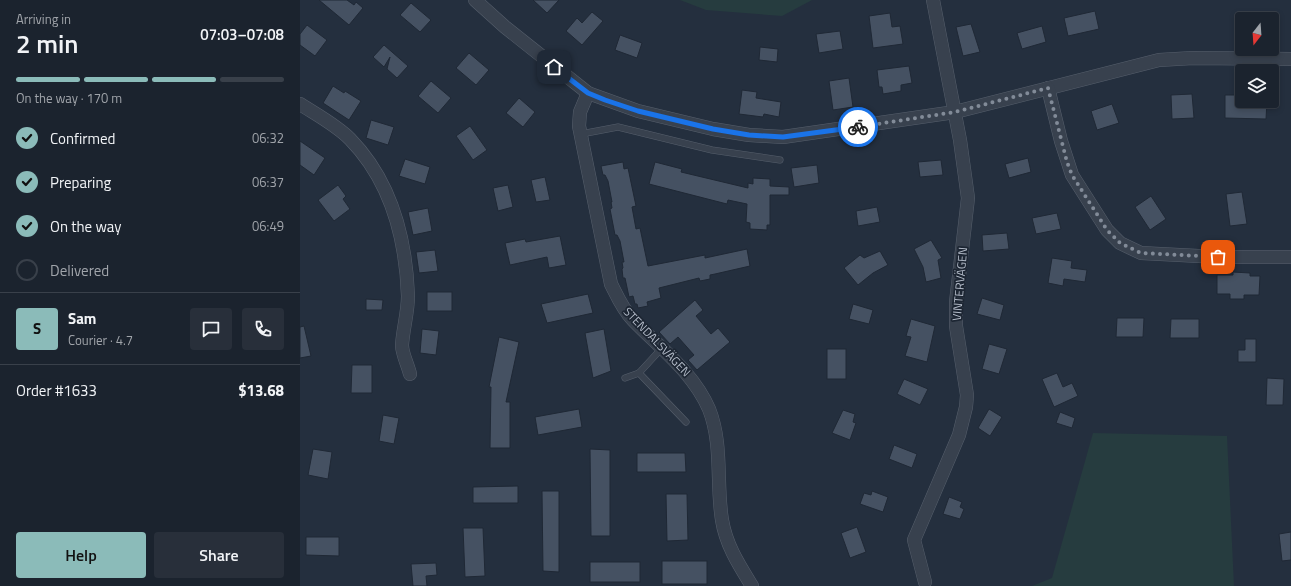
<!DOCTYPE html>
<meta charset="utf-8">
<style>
body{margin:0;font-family:"Titillium Web",sans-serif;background:#282f3a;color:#f1f3f6;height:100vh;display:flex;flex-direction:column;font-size:15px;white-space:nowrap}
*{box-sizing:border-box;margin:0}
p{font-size:13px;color:#a0a4aa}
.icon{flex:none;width:22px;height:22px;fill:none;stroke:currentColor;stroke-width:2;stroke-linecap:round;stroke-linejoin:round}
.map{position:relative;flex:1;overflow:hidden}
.sheet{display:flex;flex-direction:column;background:#1b232e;width:300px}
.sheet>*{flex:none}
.needle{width:26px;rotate:197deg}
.controls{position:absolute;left:935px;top:12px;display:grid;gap:8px}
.controls a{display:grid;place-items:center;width:44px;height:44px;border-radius:4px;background:#1b232e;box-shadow:0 2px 6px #0003,0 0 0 1px #39404a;font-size:20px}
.pin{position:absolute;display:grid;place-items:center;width:34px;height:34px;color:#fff;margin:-17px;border-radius:8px;box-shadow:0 2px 6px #0006}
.courier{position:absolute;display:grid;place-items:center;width:40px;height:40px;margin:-20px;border:3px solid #1a73e8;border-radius:50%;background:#fff;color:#222;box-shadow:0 1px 5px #0007}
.headline em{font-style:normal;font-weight:600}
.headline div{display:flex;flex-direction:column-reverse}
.headline{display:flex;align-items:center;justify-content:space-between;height:68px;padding:0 16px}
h1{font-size:26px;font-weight:600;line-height:30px}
.bar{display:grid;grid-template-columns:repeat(4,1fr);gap:6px 4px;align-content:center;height:48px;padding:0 16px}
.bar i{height:5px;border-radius:3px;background:#39404a}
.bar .on{background:#8bbbb9}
.bar p{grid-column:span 4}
.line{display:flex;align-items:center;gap:10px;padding:0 16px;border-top:1px solid #39404a}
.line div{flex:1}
.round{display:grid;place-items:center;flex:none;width:42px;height:42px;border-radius:4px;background:#282f3a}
ol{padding:0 16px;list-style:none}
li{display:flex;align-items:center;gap:12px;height:44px}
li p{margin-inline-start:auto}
li .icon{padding:4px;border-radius:50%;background:#8bbbb9;color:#111;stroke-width:4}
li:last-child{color:#a0a4aa}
li i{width:22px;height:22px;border:2px solid #39404a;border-radius:50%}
.cta{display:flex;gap:8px;margin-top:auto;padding:8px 16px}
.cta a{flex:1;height:46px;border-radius:4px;background:#8bbbb9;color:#111;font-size:16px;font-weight:600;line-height:46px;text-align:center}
.cta a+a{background:#282f3a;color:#f1f3f6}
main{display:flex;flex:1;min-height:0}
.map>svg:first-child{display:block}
.green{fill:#263c3f}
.building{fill:#455162;stroke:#1f2835}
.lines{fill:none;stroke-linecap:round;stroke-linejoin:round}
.lane-casing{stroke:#565f6c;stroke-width:7}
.street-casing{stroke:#565f6c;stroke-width:14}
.lane{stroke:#38414e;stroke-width:6}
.street{stroke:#38414e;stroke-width:13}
.done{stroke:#828b98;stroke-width:4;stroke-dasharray:0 7.2}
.route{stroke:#1a73e8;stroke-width:5}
.labels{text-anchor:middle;stroke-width:3.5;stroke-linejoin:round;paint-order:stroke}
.street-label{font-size:12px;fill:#b4bcc9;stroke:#1d2633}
</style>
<main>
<section class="sheet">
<div class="headline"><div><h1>2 min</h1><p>Arriving in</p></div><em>07:03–07:08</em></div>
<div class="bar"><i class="on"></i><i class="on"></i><i class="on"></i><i></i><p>On the way · 170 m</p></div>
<ol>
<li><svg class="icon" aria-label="check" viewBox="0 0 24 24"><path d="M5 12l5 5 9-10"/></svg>Confirmed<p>06:32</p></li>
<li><svg class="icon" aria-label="check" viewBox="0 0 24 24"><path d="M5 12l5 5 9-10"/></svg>Preparing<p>06:37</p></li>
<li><svg class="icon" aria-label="check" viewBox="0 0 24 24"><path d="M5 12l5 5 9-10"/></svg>On the way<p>06:49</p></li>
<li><i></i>Delivered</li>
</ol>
<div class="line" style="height:72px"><b class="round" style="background:#8bbbb9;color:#111">S</b><div><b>Sam</b><p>Courier · 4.7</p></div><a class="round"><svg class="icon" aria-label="chat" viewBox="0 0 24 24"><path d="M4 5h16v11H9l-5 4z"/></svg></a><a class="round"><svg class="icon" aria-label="phone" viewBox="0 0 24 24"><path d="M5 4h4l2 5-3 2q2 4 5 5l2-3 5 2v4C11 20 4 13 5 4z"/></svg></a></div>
<div class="line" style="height:52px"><div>Order #1633</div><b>$13.68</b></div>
<div class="cta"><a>Help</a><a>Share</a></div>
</section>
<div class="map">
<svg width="991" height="586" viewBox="0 0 991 586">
<rect width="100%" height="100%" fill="#242f3e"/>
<g class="green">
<path d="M 380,0 L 512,0 L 482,16 L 406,10 Z"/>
<path d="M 793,433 L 927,436 L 934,586 L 732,586 L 752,578 Z"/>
</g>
<g class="building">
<path d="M 19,0 L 47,0 L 54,5 L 56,2 L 63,8 L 49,25 Z"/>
<path d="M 233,0 L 259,0 L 247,13 Z"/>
<path d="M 111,3 L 131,20 L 120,32 L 100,15 Z"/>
<path d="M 795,11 L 799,29 L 768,36 L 764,18 Z"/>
<path d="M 292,12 L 303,21 L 282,45 L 266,31 L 277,18 L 282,23 Z"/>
<path d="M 590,13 L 592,27 L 600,26 L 603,44 L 573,48 L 569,16 Z"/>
<path d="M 671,24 L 680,52 L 663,56 L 656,27 Z"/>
<path d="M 7,25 L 27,40 L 15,56 L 0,45 L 0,34 Z"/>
<path d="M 742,26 L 746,42 L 722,49 L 717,33 Z"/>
<path d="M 540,31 L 543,49 L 519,53 L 516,34 Z"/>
<path d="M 320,35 L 342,43 L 337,58 L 315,50 Z"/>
<path d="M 84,45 L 108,66 L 97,78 L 87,69 L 90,57 L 84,67 L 73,57 Z"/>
<path d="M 460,47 L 478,49 L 477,62 L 459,60 Z"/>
<path d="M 169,53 L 189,70 L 176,85 L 156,68 Z"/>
<path d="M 609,66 L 612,83 L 601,85 L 601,91 L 583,94 L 582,87 L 579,87 L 577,70 Z"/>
<path d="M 549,78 L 553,107 L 533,110 L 529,81 Z"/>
<path d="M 131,81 L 151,98 L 138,113 L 118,96 Z"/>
<path d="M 33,86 L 44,93 L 45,91 L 61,101 L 49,120 L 23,103 Z"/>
<path d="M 442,90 L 457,92 L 456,98 L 481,102 L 479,117 L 464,114 L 463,117 L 439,114 Z"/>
<path d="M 892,94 L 894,118 L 872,119 L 871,95 Z"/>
<path d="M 925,95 L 942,95 L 942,101 L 967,101 L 966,119 L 925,118 Z"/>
<path d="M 219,98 L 235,112 L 223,127 L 206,113 Z"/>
<path d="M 812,104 L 819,123 L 797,130 L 791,111 Z"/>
<path d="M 71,120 L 94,127 L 88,145 L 66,138 Z"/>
<path d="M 170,126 L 187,150 L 173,160 L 156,136 Z"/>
<path d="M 0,141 L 25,158 L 14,175 L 0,165 Z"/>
<path d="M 728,158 L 731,172 L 709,178 L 705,164 Z"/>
<path d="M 105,159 L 130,167 L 125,184 L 99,176 Z"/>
<path d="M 641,160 L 643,175 L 620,177 L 618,162 Z"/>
<path d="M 323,162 L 324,169 L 328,168 L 336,206 L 332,207 L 336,229 L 340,228 L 348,266 L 405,255 L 405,258 L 447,249 L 450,266 L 415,274 L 410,275 L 410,279 L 400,281 L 399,278 L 359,288 L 361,298 L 347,302 L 348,306 L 338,308 L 337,304 L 335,304 L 333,296 L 329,297 L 325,278 L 323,278 L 322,269 L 323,268 L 322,262 L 324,262 L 320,241 L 317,235 L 315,235 L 310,209 L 312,208 L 311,202 L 312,202 L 308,181 L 305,175 L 303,175 L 301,166 Z"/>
<path d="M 355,162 L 382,169 L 381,172 L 448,188 L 448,183 L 453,184 L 453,178 L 470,179 L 470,186 L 489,187 L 489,195 L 470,195 L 470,225 L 467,225 L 467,230 L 450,229 L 450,223 L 446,222 L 447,204 L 428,200 L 427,204 L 349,184 Z"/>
<path d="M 517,165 L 519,183 L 494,187 L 491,168 Z"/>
<path d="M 245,177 L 250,200 L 236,202 L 231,180 Z"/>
<path d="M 38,185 L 46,196 L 43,199 L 50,209 L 34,221 L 18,200 Z"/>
<path d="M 208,185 L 213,207 L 198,211 L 193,188 Z"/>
<path d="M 942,192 L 947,224 L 930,226 L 926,194 Z"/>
<path d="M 851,196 L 866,219 L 850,230 L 835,207 Z"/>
<path d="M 577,207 L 580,222 L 558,226 L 556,211 Z"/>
<path d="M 128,208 L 132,231 L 113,235 L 108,212 Z"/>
<path d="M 757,213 L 761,229 L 736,234 L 732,218 Z"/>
<path d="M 707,233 L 709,249 L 683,251 L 682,235 Z"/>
<path d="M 260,236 L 266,265 L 249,268 L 247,257 L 210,265 L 205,243 L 225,239 L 226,242 Z"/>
<path d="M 631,240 L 642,258 L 638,260 L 641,278 L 626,282 L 623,267 L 614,249 Z"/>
<path d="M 135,250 L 138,271 L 119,273 L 116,252 Z"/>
<path d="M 580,251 L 588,265 L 573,273 L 558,285 L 544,268 L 560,255 L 564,258 Z"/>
<path d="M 752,258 L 772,261 L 771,268 L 787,270 L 785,282 L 764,279 L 763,286 L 748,283 Z"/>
<path d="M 933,272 L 950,273 L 950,276 L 960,276 L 959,295 L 944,295 L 944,299 L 930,299 L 930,294 L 917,294 L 917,275 L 933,275 Z"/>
<rect x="127" y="292" width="25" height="19"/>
<path d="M 288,294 L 293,313 L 247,323 L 241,304 Z"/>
<path d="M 682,298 L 704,305 L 700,320 L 677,314 Z"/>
<path d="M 66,299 L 83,300 L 82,310 L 66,310 Z"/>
<path d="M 395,300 L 403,310 L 396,316 L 411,334 L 418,328 L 430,342 L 397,370 L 388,360 L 394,355 L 378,337 L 370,344 L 359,332 Z"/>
<path d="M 553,304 L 573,310 L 569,324 L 549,319 Z"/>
<path d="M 817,318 L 844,318 L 843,337 L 816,337 Z"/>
<path d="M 611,319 L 635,326 L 627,362 L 605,356 L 611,337 L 606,336 Z"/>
<path d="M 871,319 L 899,319 L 899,338 L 870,338 Z"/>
<path d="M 4,326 L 11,356 L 0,358 L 0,327 Z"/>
<path d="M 122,329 L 139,331 L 136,355 L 120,353 Z"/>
<path d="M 304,329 L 311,371 L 293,378 L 285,333 Z"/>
<path d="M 199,337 L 219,342 L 206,402 L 210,402 L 210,448 L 190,448 L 191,387 L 189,387 Z"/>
<path d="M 945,339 L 956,339 L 956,362 L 938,362 L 938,350 L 945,350 Z"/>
<path d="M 689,344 L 707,349 L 699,374 L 682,369 Z"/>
<rect x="527" y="349" width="19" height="30"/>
<path d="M 52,365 L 72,365 L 72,393 L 51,393 Z"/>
<path d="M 757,373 L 763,387 L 772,383 L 778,396 L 754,407 L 742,379 Z"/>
<path d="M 967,378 L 984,379 L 983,405 L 966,405 Z"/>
<path d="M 604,379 L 628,389 L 620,405 L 597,394 Z"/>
<path d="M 279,409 L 282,427 L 238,435 L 235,417 Z"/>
<path d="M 689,409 L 702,417 L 690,436 L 678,428 Z"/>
<path d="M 543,410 L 555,414 L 553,422 L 556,423 L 550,440 L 532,433 Z"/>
<path d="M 760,412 L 775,418 L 772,428 L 756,423 Z"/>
<path d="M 83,415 L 99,418 L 94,444 L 79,441 Z"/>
<path d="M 594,445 L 617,454 L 612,468 L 589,459 Z"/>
<path d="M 13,449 L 32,452 L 28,479 L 8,475 Z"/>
<path d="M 290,449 L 310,450 L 310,536 L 291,536 Z"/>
<path d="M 337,453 L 385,453 L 386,472 L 337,472 Z"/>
<path d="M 218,486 L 218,503 L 173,503 L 173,487 Z"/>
<path d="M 242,491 L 259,491 L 259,572 L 243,571 Z"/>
<path d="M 572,491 L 588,497 L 583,512 L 560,504 L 564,493 L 571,495 Z"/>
<path d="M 366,494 L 387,494 L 388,540 L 367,541 Z"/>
<path d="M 649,497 L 662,502 L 660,507 L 664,509 L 660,519 L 643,514 Z"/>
<path d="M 557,527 L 566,552 L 550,558 L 541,533 Z"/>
<path d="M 163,528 L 183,528 L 185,576 L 165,577 Z"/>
<path d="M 991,532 L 991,560 L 982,561 L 979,534 Z"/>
<path d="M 6,537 L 39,537 L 39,556 L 6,555 Z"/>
<rect x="362" y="561" width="45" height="23"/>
<rect x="290" y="562" width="50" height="20"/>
<path d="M 136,563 L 137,575 L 126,576 L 127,586 L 113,586 L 111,564 Z"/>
</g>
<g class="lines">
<defs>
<g id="lane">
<path d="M 281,134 L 318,127 L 412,150 L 480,160"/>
<path d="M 339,373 L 386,422"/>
<path d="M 325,378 L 339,373 L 362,348"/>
</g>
<g id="street">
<path d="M 175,0 L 205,27 L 288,93 L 338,111 L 413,129 L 449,135 L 483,137 L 655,112 L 859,60 L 893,58 L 991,59"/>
<path d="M 748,88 L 761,141 L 772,175 L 807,230 L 820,243 L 841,253 L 918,257 L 991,257"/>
<path d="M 288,93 L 280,112 L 279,126 L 311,284 C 317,296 323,310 333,320 C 360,348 393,372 409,409 C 423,444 416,484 422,520 C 426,545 439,565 452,586"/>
<path d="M 0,104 C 17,115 36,125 50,139 C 91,181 106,239 108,296 C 108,312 103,329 102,345 C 102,354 108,365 110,374"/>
<path d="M 625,582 L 614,540 L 659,435 L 666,407 L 667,395 L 656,326 L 656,302 L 668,198 L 660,140 L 633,0"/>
</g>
</defs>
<use href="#lane" class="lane-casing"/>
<use href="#street" class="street-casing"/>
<use href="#lane" class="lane"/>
<use href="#street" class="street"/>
</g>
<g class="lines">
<path class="done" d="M 558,127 L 655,112 L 748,88 L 767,162 L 772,175 L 807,230 L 820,243 L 841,253 L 918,257"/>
<path class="route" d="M 254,67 L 288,93 L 305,100 L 338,111 L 413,129 L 449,135 L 483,137 L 558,127"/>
</g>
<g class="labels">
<g class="street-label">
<text transform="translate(660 284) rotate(-85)" y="4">VINTERVÄGEN</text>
<text transform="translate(357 342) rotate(46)" y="4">STENDALSVÄGEN</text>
</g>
</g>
</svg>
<div class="controls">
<a><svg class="needle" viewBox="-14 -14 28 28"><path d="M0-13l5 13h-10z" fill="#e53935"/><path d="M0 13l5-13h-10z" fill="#a0a4aa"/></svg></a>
<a><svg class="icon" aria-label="layers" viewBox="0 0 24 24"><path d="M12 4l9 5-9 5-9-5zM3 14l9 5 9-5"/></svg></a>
</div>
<div class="pin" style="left:918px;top:257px;background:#ea580c"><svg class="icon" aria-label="bag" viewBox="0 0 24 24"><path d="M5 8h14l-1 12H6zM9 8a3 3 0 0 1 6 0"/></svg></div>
<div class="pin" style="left:254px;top:67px;background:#1f2937"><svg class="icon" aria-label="home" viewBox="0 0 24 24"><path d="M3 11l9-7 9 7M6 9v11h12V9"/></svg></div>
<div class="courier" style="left:558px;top:127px"><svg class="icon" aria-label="bike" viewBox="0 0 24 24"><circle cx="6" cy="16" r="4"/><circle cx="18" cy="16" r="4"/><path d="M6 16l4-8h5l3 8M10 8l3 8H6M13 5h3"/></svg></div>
</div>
</main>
